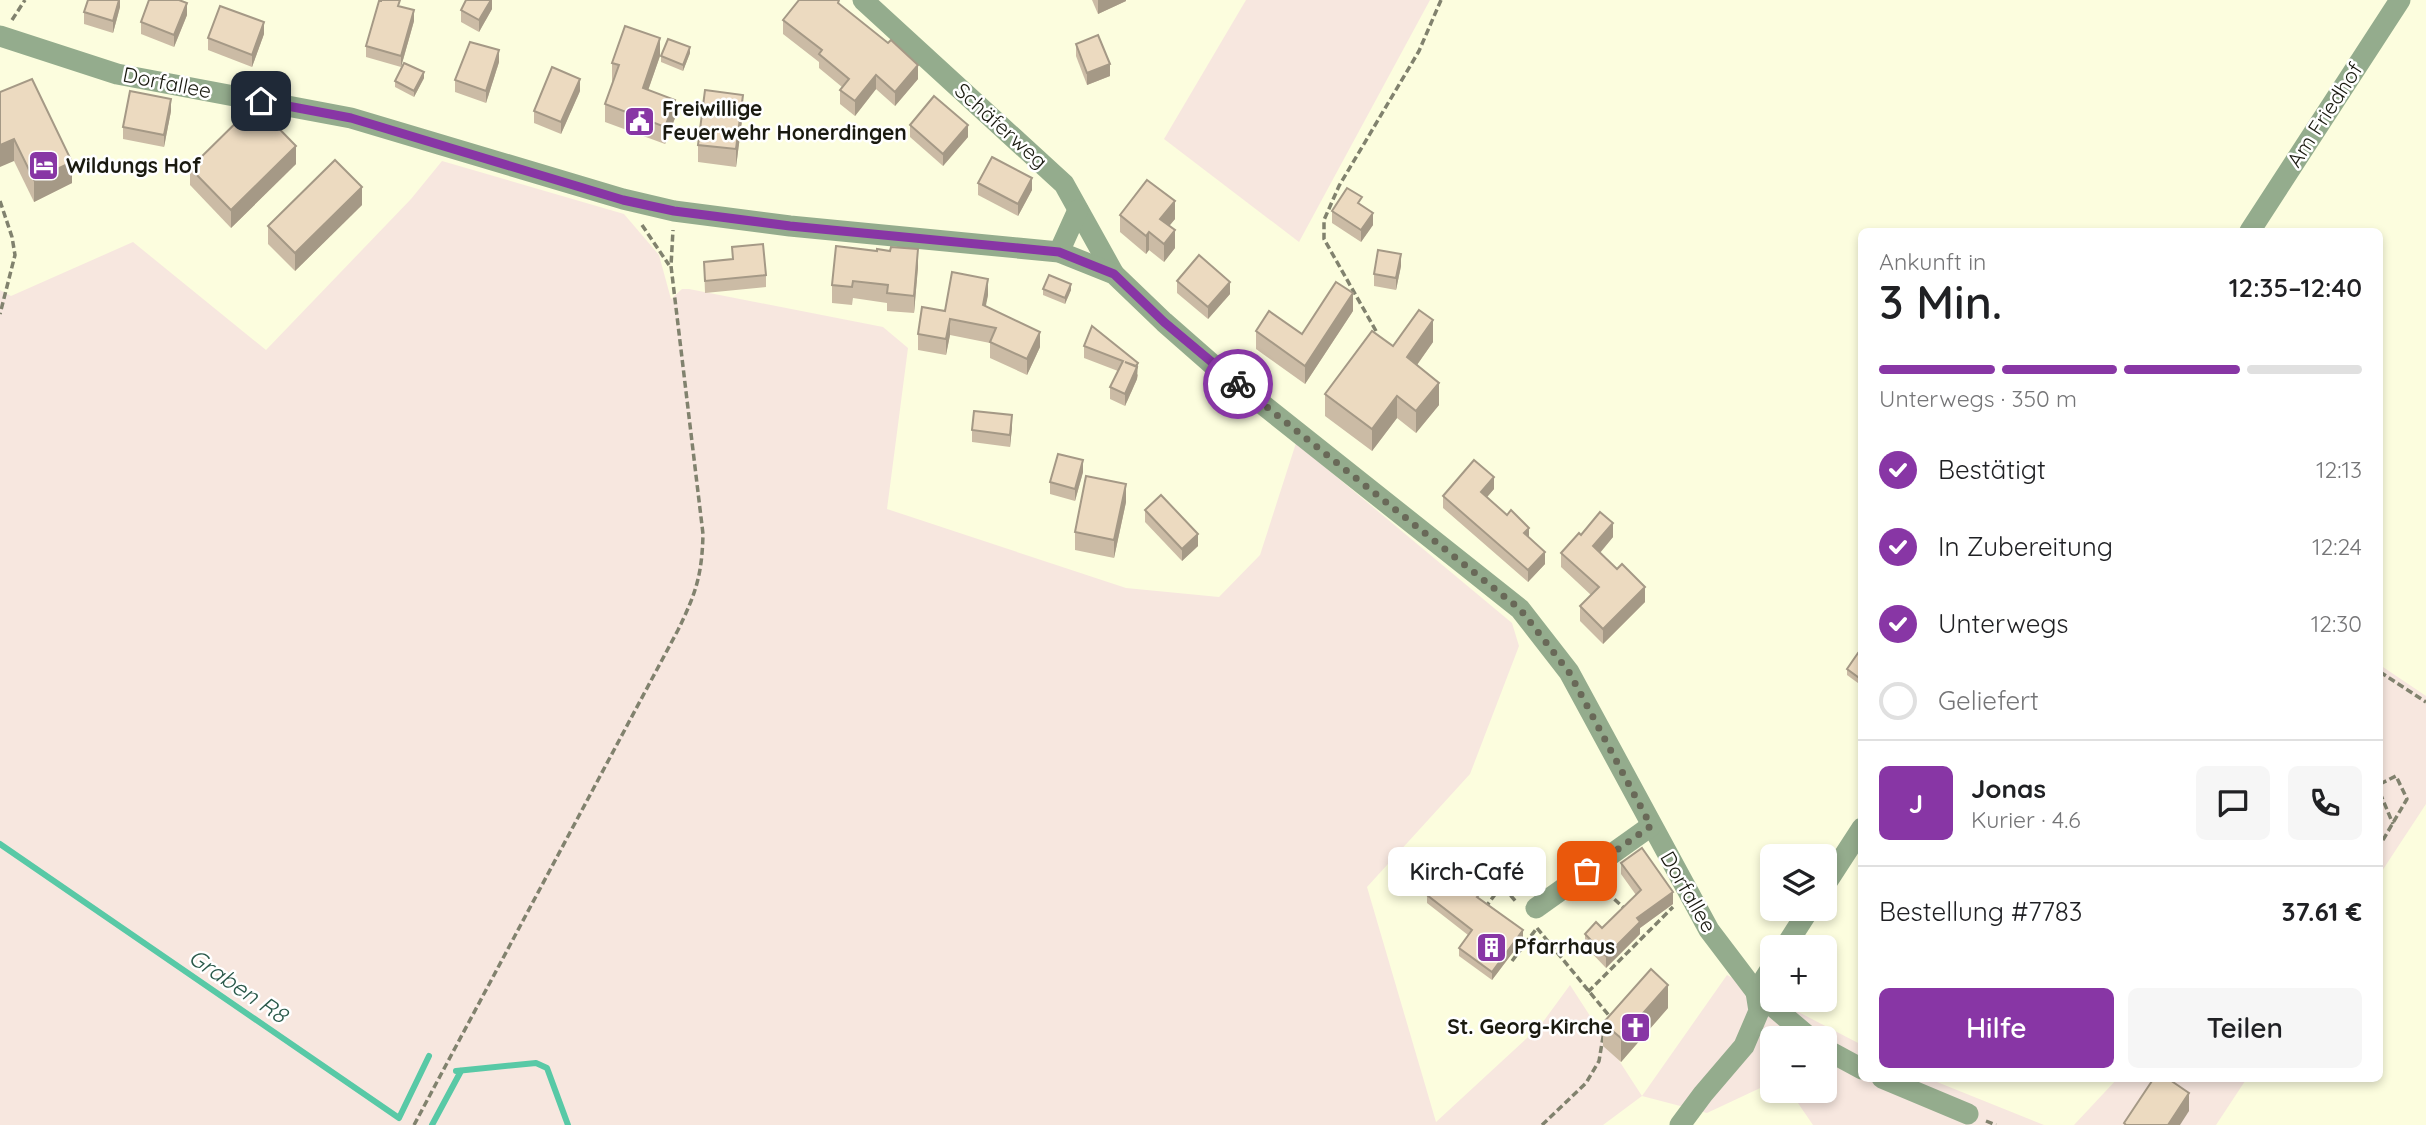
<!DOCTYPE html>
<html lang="de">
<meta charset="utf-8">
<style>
body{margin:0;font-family:Quicksand,sans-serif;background:#f6f6f6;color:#202124;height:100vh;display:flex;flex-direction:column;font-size:26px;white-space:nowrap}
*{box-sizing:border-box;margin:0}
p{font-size:23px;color:#757577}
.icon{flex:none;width:38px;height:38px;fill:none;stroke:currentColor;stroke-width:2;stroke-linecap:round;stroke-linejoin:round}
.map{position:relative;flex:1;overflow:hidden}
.side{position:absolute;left:1858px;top:228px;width:525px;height:854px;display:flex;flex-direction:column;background:#fff;border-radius:10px;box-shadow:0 4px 10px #0003}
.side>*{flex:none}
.tools{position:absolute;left:1760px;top:844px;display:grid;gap:14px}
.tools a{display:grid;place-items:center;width:77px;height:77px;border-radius:10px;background:#fff;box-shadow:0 4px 10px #0003;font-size:35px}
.pin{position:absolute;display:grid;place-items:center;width:60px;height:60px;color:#fff;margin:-30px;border-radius:14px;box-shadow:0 4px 10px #0006}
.courier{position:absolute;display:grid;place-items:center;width:70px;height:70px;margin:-35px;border:5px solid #8836a5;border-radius:50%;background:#fff;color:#222;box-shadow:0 2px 9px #0007}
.bubble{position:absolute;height:49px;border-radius:10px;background:#fff;box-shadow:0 4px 10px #0003;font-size:23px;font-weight:600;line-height:49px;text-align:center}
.headline em{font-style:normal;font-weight:600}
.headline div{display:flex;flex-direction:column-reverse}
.headline{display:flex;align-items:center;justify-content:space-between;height:119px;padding:0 21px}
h1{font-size:46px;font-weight:600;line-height:52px}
.bar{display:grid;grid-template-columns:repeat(4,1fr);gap:10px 7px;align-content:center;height:84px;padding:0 21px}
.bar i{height:9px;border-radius:5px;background:#e0e0e0}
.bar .selected{background:#8836a5}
.bar p{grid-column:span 4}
.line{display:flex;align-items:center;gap:18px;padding:0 21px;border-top:2px solid #e0e0e0}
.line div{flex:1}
.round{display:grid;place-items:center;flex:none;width:74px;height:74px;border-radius:10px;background:#f6f6f6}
ol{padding:0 21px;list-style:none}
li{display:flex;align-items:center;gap:21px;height:77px}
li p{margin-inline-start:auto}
li .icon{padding:7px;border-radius:50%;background:#8836a5;color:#fff;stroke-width:4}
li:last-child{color:#757577}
li i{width:38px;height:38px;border:4px solid #e0e0e0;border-radius:50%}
.button{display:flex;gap:14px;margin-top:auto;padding:14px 21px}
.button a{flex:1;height:80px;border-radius:10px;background:#8836a5;color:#fff;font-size:28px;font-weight:600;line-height:80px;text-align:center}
.button a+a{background:#f6f6f6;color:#202124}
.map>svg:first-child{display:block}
.green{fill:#f7e7df}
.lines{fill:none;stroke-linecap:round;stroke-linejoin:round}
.stream{stroke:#58c9a6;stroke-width:6}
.path{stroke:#81826e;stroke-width:3.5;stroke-dasharray:7 3.5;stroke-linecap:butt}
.minor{stroke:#94ac8d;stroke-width:21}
.wall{fill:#cbbba5}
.shaded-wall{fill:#a59986}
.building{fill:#ecdac0;stroke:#a59986;stroke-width:2}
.done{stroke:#696958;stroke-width:7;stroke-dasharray:0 12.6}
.route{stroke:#8836a5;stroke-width:9}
.labels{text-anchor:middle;stroke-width:5;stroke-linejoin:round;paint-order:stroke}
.street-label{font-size:21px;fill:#1a1a10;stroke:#fff}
.poi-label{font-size:21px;font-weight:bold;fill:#1a1a10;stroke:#fff;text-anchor:start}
.water-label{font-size:23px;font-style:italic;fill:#2a594a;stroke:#fff}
</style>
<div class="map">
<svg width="2426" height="1125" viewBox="0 0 2426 1125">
<rect width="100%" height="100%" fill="#fcfdde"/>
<g class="green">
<path d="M 1246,0 L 1430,0 L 1299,242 L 1164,139 Z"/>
<path d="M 442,161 L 624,214 L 659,255 L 671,299 L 682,289 L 689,289 L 883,327 L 908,348 L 887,509 L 1126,588 L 1219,597 L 1260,555 L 1296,443 L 1512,623 L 1519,646 L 1470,774 L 1367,887 L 1436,1122 L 1540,1026 L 1570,985 L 1642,1096 L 1727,975 L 1862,1045 L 1862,1078 L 1927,1078 L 2044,1125 L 1813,1125 L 1789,1090 L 1825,1090 L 1825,1038 L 1773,1038 L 1773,1082 L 1707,1113 L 1642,1096 L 1603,1125 L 0,1125 L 0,290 L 11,296 L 133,242 L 266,350 L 411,199 Z"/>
<path d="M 2380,665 L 2426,696 L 2426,804 L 2380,874 Z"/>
<path d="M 2118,1078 L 2247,1078 L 2216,1125 L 2074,1125 Z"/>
</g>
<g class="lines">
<g class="stream">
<path d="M 0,844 L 399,1118 L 429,1056"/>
<path d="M 456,1071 L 536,1063 L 547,1068 L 568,1125"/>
<path d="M 432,1125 L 461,1071"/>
</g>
<g class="path">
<path d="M 12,20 L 25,0"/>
<path d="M 0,201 L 12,237 L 15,255 L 0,314"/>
<path d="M 642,225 L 669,265"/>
<path d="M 1376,331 L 1324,239 L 1324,220 L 1339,186 L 1419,51 L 1441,0"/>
<path d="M 2380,672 L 2426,702"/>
<path d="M 2380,784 L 2396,776 L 2407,799 L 2380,845"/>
<path d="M 2380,793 L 2393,824"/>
<path d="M 1599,885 L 1624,908"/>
<path d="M 1485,908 L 1502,885 L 1517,903"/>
<path d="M 1537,928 L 1611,1018"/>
<path d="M 1512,961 L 1537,928"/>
<path d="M 1588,992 L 1673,907"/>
<path d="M 2235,1078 L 2235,1080"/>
<path d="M 1986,1121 L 1996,1125"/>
<path d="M 414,1125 L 678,630 C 696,593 702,575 703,534 L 671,266 L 673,230"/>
<path d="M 1542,1125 L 1586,1083 L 1599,1061 L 1604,1031"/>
</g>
<g class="minor">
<path d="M 863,0 L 1064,184 L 1114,274"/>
<path d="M 0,36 L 117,74 L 351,118 L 623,199 L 674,211 L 790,226 L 1059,252 L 1114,274 L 1164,322 L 1213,365 L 1520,609 L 1569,672 L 1709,930 L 1756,992 L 1810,1038"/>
<path d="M 2250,231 L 2400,0"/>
<path d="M 1059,252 L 1078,210"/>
<path d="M 1825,885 L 1862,828"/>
<path d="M 1536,908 L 1651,826"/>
<path d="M 1785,947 L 1810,908"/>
<path d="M 1756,992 L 1773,965"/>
<path d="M 1825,1049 L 1862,1069"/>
<path d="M 1882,1078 L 1968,1114"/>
<path d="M 1680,1125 L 1703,1094 L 1744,1046 L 1759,1011 L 1756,992"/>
</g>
</g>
<g class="wall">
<path d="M 120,0 L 120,7 L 113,33 L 84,24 L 84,12 Z"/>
<path d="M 492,0 L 492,9 L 479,32 L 461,22 L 461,10 Z"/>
<path d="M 1092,0 L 1126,0 L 1126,1 L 1098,14 Z"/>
<path d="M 840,5 L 918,79 L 895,106 L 876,89 L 855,116 L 840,104 L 840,90 L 842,87 L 819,68 L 819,62 L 783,34 L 783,20 Z"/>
<path d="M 401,7 L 414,21 L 401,67 L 366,57 L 366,46 Z"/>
<path d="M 187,15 L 174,47 L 141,34 L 141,22 Z"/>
<path d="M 264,34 L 252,67 L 208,50 L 208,38 Z"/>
<path d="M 1076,44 L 1110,76 L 1087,85 L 1076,56 Z"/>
<path d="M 690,53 L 683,71 L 661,62 L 661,56 Z"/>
<path d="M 660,56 L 648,90 L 675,118 L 665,144 L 605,122 L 605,104 L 613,81 L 612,81 L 612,63 Z"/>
<path d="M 499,62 L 486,103 L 455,92 L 455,80 Z"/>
<path d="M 424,78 L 414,97 L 395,87 L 395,81 Z"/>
<path d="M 580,91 L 561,134 L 534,123 L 534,111 Z"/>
<path d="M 0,92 L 72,183 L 34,202 L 14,161 Z"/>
<path d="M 171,111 L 164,147 L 123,139 L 123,127 Z"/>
<path d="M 743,113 L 736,167 L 698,162 L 698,145 Z"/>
<path d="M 910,125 L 968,137 L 943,166 L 910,137 Z"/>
<path d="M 296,164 L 231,228 L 190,185 L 190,168 Z"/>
<path d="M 978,183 L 1032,190 L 1018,216 L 978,195 Z"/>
<path d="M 362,205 L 295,271 L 268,244 L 268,226 Z"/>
<path d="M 1362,205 L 1373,225 L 1361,242 L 1332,223 L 1332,211 Z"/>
<path d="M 1120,215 L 1175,219 L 1169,226 L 1175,248 L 1164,262 L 1149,250 L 1146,254 L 1120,232 Z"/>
<path d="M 732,247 L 766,275 L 766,287 L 705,293 L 704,262 L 732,259 Z"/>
<path d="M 1401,266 L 1396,290 L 1374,286 L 1374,274 Z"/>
<path d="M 918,267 L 914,313 L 887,311 L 887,303 L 853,298 L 852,305 L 832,303 L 832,285 Z"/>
<path d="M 1177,281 L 1230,294 L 1208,319 L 1177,293 Z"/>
<path d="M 1043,289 L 1071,290 L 1065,304 L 1043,295 Z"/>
<path d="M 988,295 L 985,306 L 1040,347 L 1027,375 L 990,358 L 990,343 L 950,335 L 946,355 L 918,350 L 918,334 L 945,311 Z"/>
<path d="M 1353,311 L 1305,384 L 1256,349 L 1256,331 L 1302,334 Z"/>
<path d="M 1092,326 L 1138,375 L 1137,379 L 1125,406 L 1110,399 L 1110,387 L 1118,371 L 1084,358 L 1084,346 Z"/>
<path d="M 1433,342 L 1417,365 L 1439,405 L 1416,433 L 1397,418 L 1372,451 L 1325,416 L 1325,394 L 1393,346 Z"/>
<path d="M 1012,427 L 1010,447 L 972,442 L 972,430 Z"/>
<path d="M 1083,472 L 1075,501 L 1050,494 L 1050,482 Z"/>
<path d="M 1494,489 L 1487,497 L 1545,564 L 1528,582 L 1443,508 L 1443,496 Z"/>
<path d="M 1126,502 L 1114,558 L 1075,550 L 1075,532 Z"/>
<path d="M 1145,510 L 1198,546 L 1182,561 L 1145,522 Z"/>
<path d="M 1581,535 L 1613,537 L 1600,553 L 1645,602 L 1603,644 L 1580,621 L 1580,606 L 1591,595 L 1561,567 L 1561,553 Z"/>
<path d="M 1862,655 L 1862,686 L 1847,675 L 1847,669 Z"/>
<path d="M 1862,698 L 1862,716 L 1859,714 L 1859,702 Z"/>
<path d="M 1621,863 L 1673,904 L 1640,928 L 1640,934 L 1606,968 L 1585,946 L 1585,934 L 1602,928 L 1636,895 L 1621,874 Z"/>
<path d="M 1427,895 L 1480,899 L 1523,939 L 1492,980 L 1459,956 L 1459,948 L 1468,935 L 1427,903 Z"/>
<path d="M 1668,1008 L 1621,1062 L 1603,1046 L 1603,1023 Z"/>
</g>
<g class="shaded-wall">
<path d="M 119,0 L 120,0 L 120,7 L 113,33 L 113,21 Z"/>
<path d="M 491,0 L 492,0 L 492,9 L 479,32 L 479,20 Z"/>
<path d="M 1098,0 L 1126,0 L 1126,1 L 1098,14 Z"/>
<path d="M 187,3 L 187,15 L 174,47 L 174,35 Z"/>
<path d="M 414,10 L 414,21 L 401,67 L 401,56 Z"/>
<path d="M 264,22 L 264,34 L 252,67 L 252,55 Z"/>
<path d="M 660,38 L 660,56 L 643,105 L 643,88 Z"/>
<path d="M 690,47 L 690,53 L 683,71 L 683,65 Z"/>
<path d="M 499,50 L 499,62 L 486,103 L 486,91 Z"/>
<path d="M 1110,64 L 1110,76 L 1087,85 L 1087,73 Z"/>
<path d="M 918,65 L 918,79 L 895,106 L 895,92 Z"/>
<path d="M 424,72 L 424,78 L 414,97 L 414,91 Z"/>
<path d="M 876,75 L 876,89 L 855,116 L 855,101 Z"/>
<path d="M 580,79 L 580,91 L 561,134 L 561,122 Z"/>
<path d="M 743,95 L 743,113 L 736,167 L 736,149 Z"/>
<path d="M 171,99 L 171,111 L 164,147 L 164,135 Z"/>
<path d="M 675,100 L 675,118 L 665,144 L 665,127 Z"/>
<path d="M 968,125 L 968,137 L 943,166 L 943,154 Z"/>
<path d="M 14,139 L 14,161 L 0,167 L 0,145 Z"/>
<path d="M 296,146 L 296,164 L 231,228 L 231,210 Z"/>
<path d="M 72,162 L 72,183 L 34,202 L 34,180 Z"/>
<path d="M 1032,178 L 1032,190 L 1018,216 L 1018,204 Z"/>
<path d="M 362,187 L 362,205 L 295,271 L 295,253 Z"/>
<path d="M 1175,201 L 1175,219 L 1160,237 L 1160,219 Z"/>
<path d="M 1373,213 L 1373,225 L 1361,242 L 1361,230 Z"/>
<path d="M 1175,230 L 1175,248 L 1164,262 L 1164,244 Z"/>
<path d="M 1149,232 L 1149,250 L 1146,254 L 1146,236 Z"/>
<path d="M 918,249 L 918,267 L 914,313 L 914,296 Z"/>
<path d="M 1401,254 L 1401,266 L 1396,290 L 1396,278 Z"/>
<path d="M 988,279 L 988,295 L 983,321 L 983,305 Z"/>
<path d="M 1230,282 L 1230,294 L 1208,319 L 1208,307 Z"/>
<path d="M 1071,284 L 1071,290 L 1065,304 L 1065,298 Z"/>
<path d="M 1353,293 L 1353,311 L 1305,384 L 1305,366 Z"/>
<path d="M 950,319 L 950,335 L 946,355 L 946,339 Z"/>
<path d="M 1433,320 L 1433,342 L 1407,379 L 1407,357 Z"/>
<path d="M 1040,332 L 1040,347 L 1027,375 L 1027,359 Z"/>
<path d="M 1138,363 L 1137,379 L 1125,406 L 1125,394 Z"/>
<path d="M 1439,383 L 1439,405 L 1416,433 L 1416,411 Z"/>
<path d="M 1397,396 L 1397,418 L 1372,451 L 1372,429 Z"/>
<path d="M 1012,415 L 1012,427 L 1010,447 L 1010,435 Z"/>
<path d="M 1083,460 L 1083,472 L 1075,501 L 1075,489 Z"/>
<path d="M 1494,477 L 1494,489 L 1481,504 L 1481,492 Z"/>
<path d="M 1126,484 L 1126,502 L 1114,558 L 1114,540 Z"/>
<path d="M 1613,523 L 1613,537 L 1593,561 L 1593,546 Z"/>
<path d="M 1529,528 L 1529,540 L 1524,533 Z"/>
<path d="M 1198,534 L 1198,546 L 1182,561 L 1182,549 Z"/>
<path d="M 1545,552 L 1545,564 L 1528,582 L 1528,570 Z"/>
<path d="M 1645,587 L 1645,602 L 1603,644 L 1603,629 Z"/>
<path d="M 1673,892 L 1673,904 L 1640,928 L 1640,934 L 1606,968 L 1606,956 L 1637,918 Z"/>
<path d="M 1523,930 L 1523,939 L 1492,980 L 1492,972 Z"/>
<path d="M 1668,985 L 1668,1008 L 1621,1062 L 1621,1038 Z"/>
<path d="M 2189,1093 L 2189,1111 L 2180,1125 L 2168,1125 Z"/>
</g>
<g class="building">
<path d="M 88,0 L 119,0 L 113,21 L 84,12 Z"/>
<path d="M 149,0 L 179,0 L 187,3 L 174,35 L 141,22 Z"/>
<path d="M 381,0 L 400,0 L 398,6 L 414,10 L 401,56 L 366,46 L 379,1 L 381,1 Z"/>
<path d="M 466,0 L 491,0 L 479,20 L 461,10 Z"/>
<path d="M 799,0 L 839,0 L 838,3 L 888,43 L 891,40 L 918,65 L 895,92 L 876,75 L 855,101 L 840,90 L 849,79 L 819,54 L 822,50 L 783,20 Z"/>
<path d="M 220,6 L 264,22 L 252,55 L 208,38 Z"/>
<path d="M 625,26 L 660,38 L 643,88 L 675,100 L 665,127 L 605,104 L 619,65 L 612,63 Z"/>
<path d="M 1098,35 L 1110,64 L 1087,73 L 1076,44 Z"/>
<path d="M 668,39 L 690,47 L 683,65 L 661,56 Z"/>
<path d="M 470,42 L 499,50 L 486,91 L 455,80 Z"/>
<path d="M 404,63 L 424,72 L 414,91 L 395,81 Z"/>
<path d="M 552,67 L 580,79 L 561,122 L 534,111 Z"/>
<path d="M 32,79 L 72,162 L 34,180 L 14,139 L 0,145 L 0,92 Z"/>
<path d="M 705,90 L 743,95 L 736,149 L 698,145 Z"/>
<path d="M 130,91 L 171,99 L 164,135 L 123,127 Z"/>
<path d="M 934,96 L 968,125 L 943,154 L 910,125 Z"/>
<path d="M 255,104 L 296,146 L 231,210 L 190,168 Z"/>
<path d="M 992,157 L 1032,178 L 1018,204 L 978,183 Z"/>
<path d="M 335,160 L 362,187 L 295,253 L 268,226 Z"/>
<path d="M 1147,180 L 1175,201 L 1160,219 L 1175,230 L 1164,244 L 1149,232 L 1146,236 L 1120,215 Z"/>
<path d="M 1347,188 L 1362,197 L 1358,203 L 1373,213 L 1361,230 L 1332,211 Z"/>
<path d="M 763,244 L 766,275 L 705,281 L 704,262 L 733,259 L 732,247 Z"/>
<path d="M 836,246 L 877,251 L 877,249 L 890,251 L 891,247 L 918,249 L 914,296 L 887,293 L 888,285 L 853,281 L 852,287 L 832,285 Z"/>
<path d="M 1378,250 L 1401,254 L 1396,278 L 1374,274 Z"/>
<path d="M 1199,255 L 1230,282 L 1208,307 L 1177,281 Z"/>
<path d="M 952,272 L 988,279 L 983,305 L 1040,332 L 1027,359 L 990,342 L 996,328 L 950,319 L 946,339 L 918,334 L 922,307 L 945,311 Z"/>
<path d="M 1049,275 L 1071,284 L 1065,298 L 1043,289 Z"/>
<path d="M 1336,282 L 1353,293 L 1305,366 L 1256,331 L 1269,311 L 1302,334 Z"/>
<path d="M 1419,310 L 1433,320 L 1407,357 L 1439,383 L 1416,411 L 1397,396 L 1372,429 L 1325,394 L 1372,331 L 1393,346 Z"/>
<path d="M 1092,326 L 1138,363 L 1136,366 L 1125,362 L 1137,367 L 1125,394 L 1110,387 L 1123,361 L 1084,346 Z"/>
<path d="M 974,411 L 1012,415 L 1010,435 L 972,430 Z"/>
<path d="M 1058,454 L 1083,460 L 1075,489 L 1050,482 Z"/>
<path d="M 1474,460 L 1494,477 L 1481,492 L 1507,515 L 1511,510 L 1529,528 L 1524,533 L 1545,552 L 1528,570 L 1443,496 Z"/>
<path d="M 1086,476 L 1126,484 L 1114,540 L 1075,532 Z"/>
<path d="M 1161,495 L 1198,534 L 1182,549 L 1145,510 Z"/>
<path d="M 1600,512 L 1613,523 L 1593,546 L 1617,569 L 1622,564 L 1645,587 L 1603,629 L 1580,606 L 1599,587 L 1561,553 L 1579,533 L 1581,535 Z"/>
<path d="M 1858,653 L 1862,655 L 1862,680 L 1847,669 Z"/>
<path d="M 1642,848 L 1673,892 L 1637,918 L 1640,922 L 1606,956 L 1585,934 L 1596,922 L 1602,928 L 1641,890 L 1621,863 Z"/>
<path d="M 1448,869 L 1480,894 L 1477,897 L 1523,930 L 1492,972 L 1459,948 L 1472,930 L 1427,895 Z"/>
<path d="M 1805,940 L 1816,947 L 1801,947 Z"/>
<path d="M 1651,969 L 1668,985 L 1621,1038 L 1603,1023 Z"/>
<path d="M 2154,1078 L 2167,1078 L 2189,1093 L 2168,1125 L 2126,1125 L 2124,1123 Z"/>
</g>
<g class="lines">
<path class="done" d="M 1238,384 L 1520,609 L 1569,672 L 1651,826 L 1587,871"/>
<path class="route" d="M 261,101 L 351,118 L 623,200 L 674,211 L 790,226 L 1059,252 L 1114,274 L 1164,322 L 1238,384"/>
</g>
<defs>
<symbol id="civic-square" viewBox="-11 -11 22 22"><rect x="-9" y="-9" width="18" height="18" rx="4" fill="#8836a5" stroke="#fff"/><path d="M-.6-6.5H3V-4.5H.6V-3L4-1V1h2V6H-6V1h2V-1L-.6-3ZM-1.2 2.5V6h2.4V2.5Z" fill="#fff"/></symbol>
<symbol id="hotel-square" viewBox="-11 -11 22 22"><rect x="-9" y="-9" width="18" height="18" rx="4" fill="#8836a5" stroke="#fff"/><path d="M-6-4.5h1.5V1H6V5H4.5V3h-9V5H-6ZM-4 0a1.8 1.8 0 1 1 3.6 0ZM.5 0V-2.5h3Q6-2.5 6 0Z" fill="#fff"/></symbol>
<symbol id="building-square" viewBox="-11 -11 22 22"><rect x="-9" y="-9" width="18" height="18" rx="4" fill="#8836a5" stroke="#fff"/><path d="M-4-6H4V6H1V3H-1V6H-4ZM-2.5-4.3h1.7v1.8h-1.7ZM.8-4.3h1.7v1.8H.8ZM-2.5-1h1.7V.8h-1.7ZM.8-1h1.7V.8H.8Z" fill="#fff"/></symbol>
<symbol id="church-square" viewBox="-11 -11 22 22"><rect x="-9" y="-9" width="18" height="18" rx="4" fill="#8836a5" stroke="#fff"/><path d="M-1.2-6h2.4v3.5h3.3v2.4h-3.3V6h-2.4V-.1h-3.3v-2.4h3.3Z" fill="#fff"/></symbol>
</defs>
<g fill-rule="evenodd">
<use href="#civic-square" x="622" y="104" width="35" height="35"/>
<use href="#hotel-square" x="26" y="148" width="35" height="35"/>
<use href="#building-square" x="1474" y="930" width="35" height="35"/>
<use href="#church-square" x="1618" y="1010" width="35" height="35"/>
</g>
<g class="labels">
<g class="street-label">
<text transform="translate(167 83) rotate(11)" y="7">Dorfallee</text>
<text transform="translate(2325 115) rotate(-57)" y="7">Am Friedhof</text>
<text transform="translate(1001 126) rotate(42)" y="7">Schäferweg</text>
<text transform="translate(1688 892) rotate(60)" y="7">Dorfallee</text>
</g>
<g class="poi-label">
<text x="662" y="116">Freiwillige<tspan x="662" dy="24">Feuerwehr Honerdingen</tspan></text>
<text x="66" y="173">Wildungs Hof</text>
<text x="1514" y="954">Pfarrhaus</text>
<text x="1613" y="1034" text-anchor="end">St. Georg-Kirche</text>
</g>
<g class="water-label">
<text transform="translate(238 986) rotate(34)" y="8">Graben R8</text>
</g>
</g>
</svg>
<div class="tools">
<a><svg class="icon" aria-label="layers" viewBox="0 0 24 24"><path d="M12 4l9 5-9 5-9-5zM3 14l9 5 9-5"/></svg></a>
<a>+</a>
<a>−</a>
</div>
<div class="pin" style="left:1587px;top:871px;background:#ea580c"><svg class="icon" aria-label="bag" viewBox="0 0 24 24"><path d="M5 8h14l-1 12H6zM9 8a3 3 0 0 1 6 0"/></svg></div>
<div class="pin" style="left:261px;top:101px;background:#1f2937"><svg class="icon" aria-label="home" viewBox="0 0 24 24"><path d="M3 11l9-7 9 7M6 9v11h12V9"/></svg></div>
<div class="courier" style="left:1238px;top:384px"><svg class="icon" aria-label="bike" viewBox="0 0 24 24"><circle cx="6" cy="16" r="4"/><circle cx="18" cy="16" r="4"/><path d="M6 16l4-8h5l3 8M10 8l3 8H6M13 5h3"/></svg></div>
<div class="bubble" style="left:1388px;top:847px;width:158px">Kirch-Café</div>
<section class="side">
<div class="headline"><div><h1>3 Min.</h1><p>Ankunft in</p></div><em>12:35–12:40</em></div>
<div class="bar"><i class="selected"></i><i class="selected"></i><i class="selected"></i><i></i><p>Unterwegs · 350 m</p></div>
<ol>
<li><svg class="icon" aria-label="check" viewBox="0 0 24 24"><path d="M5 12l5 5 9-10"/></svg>Bestätigt<p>12:13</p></li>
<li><svg class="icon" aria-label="check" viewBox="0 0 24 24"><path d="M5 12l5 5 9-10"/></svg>In Zubereitung<p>12:24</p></li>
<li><svg class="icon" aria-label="check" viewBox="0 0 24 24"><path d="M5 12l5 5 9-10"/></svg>Unterwegs<p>12:30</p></li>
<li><i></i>Geliefert</li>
</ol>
<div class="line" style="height:126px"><b class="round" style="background:#8836a5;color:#fff">J</b><div><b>Jonas</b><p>Kurier · 4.6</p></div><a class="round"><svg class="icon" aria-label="chat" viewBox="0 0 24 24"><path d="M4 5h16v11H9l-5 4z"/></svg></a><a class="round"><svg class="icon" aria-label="phone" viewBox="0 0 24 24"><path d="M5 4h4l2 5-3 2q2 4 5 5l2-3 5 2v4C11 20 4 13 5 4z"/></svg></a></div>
<div class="line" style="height:91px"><div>Bestellung #7783</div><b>37.61 €</b></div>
<div class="button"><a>Hilfe</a><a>Teilen</a></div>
</section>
</div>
